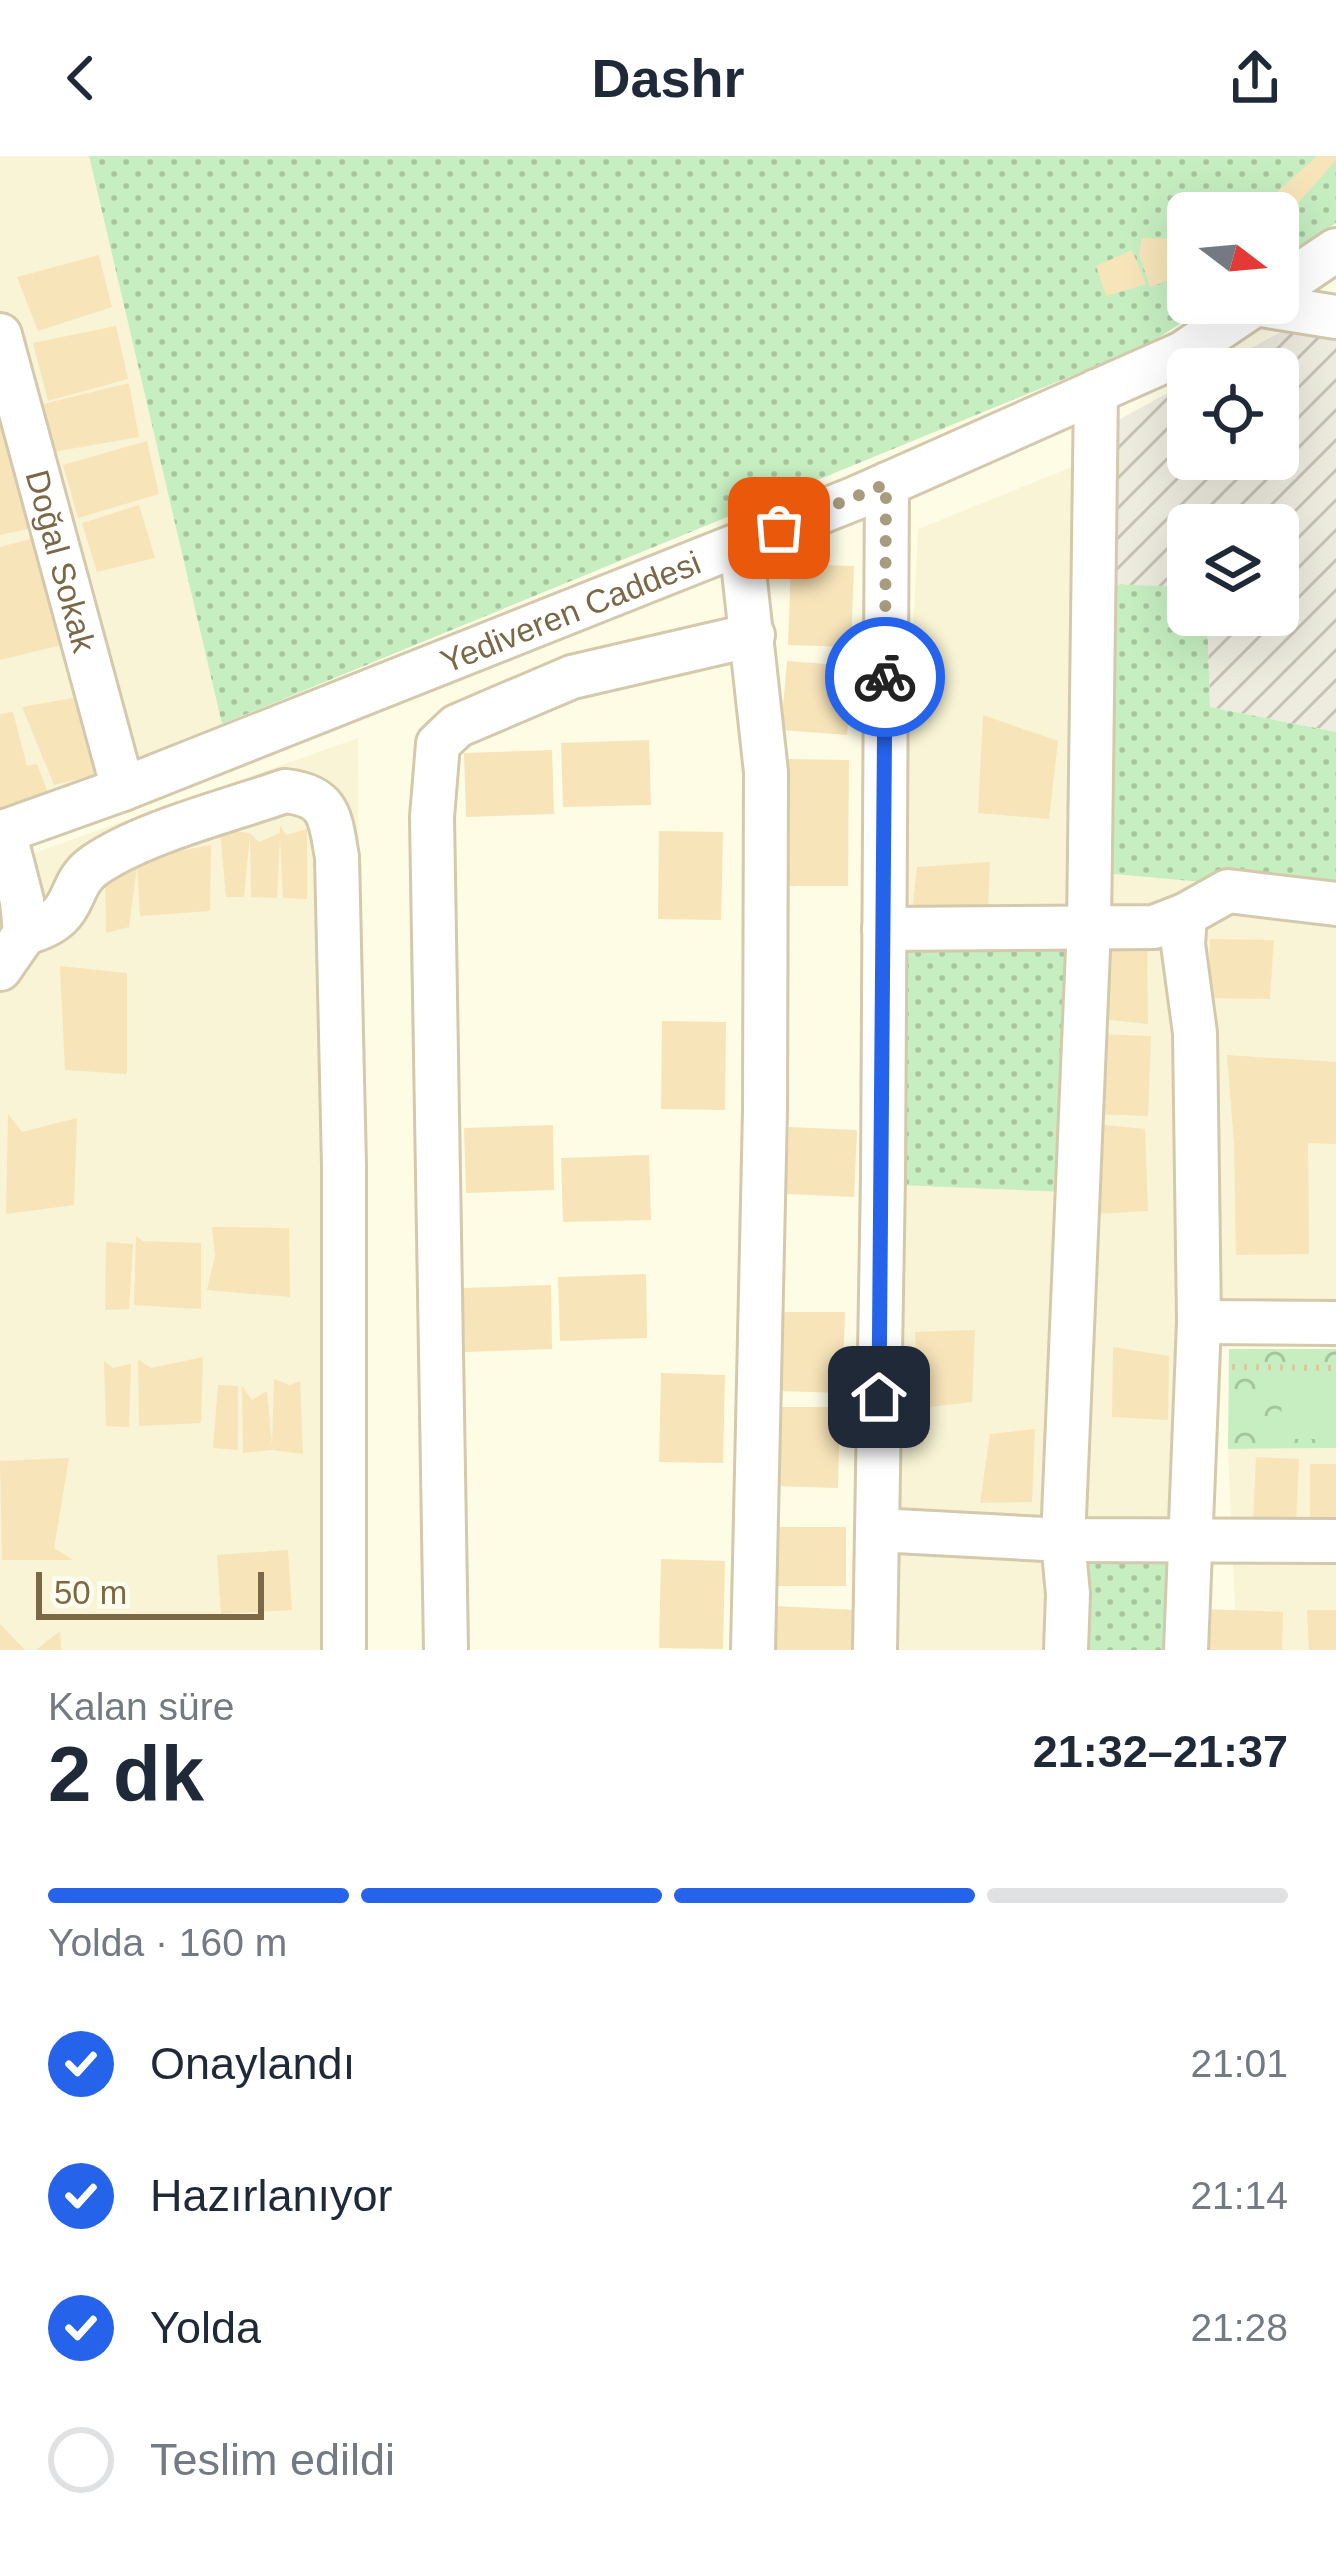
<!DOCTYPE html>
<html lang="tr">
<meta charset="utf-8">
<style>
body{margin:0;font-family:Helvetica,sans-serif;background:#f6f6f7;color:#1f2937;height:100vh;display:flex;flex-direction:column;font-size:45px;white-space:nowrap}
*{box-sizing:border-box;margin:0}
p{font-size:39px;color:#747a83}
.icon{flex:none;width:66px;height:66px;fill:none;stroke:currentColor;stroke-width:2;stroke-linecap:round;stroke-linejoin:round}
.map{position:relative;height:1494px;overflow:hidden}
.panel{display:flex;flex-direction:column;background:#fff;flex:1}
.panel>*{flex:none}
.needle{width:78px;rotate:106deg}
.tools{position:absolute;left:1167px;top:36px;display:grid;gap:24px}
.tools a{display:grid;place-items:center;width:132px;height:132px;border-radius:18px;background:#fff;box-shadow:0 12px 48px #0002;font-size:60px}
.scale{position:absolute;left:36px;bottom:30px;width:228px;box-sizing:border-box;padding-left:12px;border:6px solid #7a6847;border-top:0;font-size:33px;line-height:42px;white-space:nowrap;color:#7a6847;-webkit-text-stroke:9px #fffded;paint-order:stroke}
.pin{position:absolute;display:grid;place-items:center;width:102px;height:102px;color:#fff;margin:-51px;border-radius:24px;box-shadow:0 6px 18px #0006}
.courier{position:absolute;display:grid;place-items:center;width:120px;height:120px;margin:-60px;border:9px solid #2563eb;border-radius:50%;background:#fff;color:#222;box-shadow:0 3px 15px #0007}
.overview em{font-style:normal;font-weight:700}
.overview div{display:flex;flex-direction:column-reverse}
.overview{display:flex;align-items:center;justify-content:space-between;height:204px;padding:0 48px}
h1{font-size:78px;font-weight:700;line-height:90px}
.bar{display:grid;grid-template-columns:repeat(4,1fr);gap:18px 12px;align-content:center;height:144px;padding:0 48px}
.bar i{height:15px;border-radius:9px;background:#e0e1e3}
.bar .active{background:#2563eb}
.bar p{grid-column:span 4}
ol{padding:0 48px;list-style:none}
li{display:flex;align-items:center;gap:36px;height:132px}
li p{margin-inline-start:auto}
li .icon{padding:12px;border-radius:50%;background:#2563eb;color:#fff;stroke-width:4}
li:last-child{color:#747a83}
li i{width:66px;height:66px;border:6px solid #e0e1e3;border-radius:50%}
header{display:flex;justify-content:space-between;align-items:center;height:156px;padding:0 48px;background:#fff;font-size:54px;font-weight:700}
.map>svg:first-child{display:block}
.residential{fill:#f9f4d5}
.industrial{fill:url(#industrial-furrows)}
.grass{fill:url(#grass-dots)}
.forest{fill:url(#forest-crowns)}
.pitch{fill:#c6eec1}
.building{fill:#f7e4b9}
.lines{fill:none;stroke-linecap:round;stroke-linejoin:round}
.minor-casing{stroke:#d4c9ac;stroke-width:48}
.path{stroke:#dcc89c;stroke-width:6;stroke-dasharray:3 9;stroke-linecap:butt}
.minor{stroke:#fff;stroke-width:42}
.done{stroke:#a89c7e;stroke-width:12;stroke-dasharray:0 21.6}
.route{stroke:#2563eb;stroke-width:15}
.labels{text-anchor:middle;stroke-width:10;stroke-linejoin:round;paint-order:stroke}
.street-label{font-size:33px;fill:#7a6847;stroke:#fffded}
</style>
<header><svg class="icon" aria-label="back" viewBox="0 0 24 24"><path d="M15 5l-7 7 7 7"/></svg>Dashr<svg class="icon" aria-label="share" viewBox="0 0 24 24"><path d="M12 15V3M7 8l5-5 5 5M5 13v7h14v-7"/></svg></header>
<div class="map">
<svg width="1336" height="1494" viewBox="0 0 1336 1494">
<defs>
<pattern id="industrial-furrows" width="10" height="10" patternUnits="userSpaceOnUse" patternTransform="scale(3)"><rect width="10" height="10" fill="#eeebdf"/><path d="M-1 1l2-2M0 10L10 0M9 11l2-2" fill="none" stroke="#c6c2b7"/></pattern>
<pattern id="grass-dots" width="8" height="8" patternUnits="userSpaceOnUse" patternTransform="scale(3)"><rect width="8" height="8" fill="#c6eec1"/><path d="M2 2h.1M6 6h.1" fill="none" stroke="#a6c59f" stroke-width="1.8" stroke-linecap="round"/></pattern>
<pattern id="forest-crowns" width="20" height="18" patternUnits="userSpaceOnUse" patternTransform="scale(3)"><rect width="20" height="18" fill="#c6eec1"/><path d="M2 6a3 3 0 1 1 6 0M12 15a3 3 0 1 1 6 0" fill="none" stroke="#a6c59f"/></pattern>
</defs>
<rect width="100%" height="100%" fill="#fefce5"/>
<g class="residential">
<path d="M 0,0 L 89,0 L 222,568 L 0,657 Z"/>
<path d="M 1089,304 L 1080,784 L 899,781 L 918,373 Z"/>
<path d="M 358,582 L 362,1494 L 0,1494 L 0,709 Z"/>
<path d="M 1102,717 L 1336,738 L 1336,1152 L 1222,1143 L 1193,1152 L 1199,1398 L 1045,1494 L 896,1494 L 898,1029 Z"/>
<path d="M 1336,1292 L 1336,1494 L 1237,1494 L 1228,1293 Z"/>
</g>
<path class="industrial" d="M 1296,168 L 1336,174 L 1336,576 L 1210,551 L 1207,459 L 1278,459 L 1278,369 L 1188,369 L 1188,431 L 1109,428 L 1109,269 L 1188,226 L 1188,303 L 1278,303 L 1278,213 L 1212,213 Z"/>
<g class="grass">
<path d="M 89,0 L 1336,0 L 1336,67 L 1278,105 L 1278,57 L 1188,57 L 1188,147 L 1212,147 L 1147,189 L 222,568 Z"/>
<path d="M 1109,428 L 1188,431 L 1188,459 L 1207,459 L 1210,551 L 1336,576 L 1336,738 L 1102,717 Z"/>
<path d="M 899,781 L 1080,784 L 1067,1036 L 898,1029 Z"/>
<path d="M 1199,1398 L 1198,1494 L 1045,1494 L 1057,1400 Z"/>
</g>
<path class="forest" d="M 1229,1193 L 1336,1193 L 1336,1292 L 1228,1293 Z"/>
<path class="pitch" d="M 1282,1220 L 1336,1220 L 1336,1283 L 1281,1283 Z"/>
<g class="building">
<path d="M 1317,0 L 1336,0 L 1336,4 L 1278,70 L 1278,57 L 1258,57 L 1265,47 Z"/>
<path d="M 1188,78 L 1188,118 L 1150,131 L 1139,98 L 1142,82 L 1178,83 Z"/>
<path d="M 1132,94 L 1146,128 L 1106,140 L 1096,110 Z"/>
<path d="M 99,99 L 112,151 L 38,175 L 17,121 Z"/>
<path d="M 116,170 L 128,223 L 48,245 L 33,187 Z"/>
<path d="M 129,227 L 139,281 L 53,296 L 43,248 Z"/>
<path d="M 10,269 L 36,371 L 0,379 L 0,271 Z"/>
<path d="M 147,285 L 159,338 L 78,362 L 63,309 Z"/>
<path d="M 139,349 L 155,402 L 97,416 L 82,367 Z"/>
<path d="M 41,380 L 66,488 L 0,504 L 0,391 Z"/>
<path d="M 791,408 L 854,410 L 851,491 L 788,489 Z"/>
<path d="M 787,505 L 853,510 L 847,579 L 781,574 Z"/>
<path d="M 89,539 L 110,615 L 54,629 L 22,551 Z"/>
<path d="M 13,556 L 27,610 L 37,608 L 50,642 L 0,658 L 0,558 Z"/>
<path d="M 983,559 L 1058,585 L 1049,663 L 978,657 Z"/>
<path d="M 649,584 L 651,649 L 563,651 L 561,587 Z"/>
<path d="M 552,594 L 554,658 L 466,661 L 464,597 Z"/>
<path d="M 789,603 L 849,604 L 848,730 L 787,730 Z"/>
<path d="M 280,670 L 286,679 L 307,673 L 307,743 L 283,742 L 280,682 L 277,742 L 251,741 L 250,677 L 259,686 L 280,677 Z"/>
<path d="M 220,674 L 250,677 L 244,741 L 226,741 Z"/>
<path d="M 659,675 L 723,676 L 721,764 L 658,763 Z"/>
<path d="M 211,689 L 210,755 L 140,760 L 137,710 L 129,771 L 106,777 L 105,709 Z"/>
<path d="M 990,706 L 988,752 L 912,757 L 917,711 Z"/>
<path d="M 1100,783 L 1147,783 L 1148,868 L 1101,863 Z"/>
<path d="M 1210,783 L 1274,784 L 1270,843 L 1209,842 Z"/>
<path d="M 60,810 L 127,817 L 127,918 L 65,914 Z"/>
<path d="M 662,865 L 726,866 L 725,954 L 661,953 Z"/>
<path d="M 1093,878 L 1151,880 L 1148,960 L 1094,958 Z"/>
<path d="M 1227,899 L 1336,906 L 1336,988 L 1308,987 L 1309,1098 L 1236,1099 L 1234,988 Z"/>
<path d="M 8,958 L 22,976 L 77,962 L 74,1049 L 6,1058 Z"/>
<path d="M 1096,968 L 1145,973 L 1148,1055 L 1095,1058 Z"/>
<path d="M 553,969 L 554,1034 L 466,1037 L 464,972 Z"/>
<path d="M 789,971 L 857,974 L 854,1041 L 786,1038 Z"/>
<path d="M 649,999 L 651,1064 L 563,1066 L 561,1002 Z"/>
<path d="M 212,1071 L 289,1072 L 290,1141 L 207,1134 L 215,1100 Z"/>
<path d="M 136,1080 L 143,1085 L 201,1087 L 201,1153 L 134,1149 Z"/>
<path d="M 106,1086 L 133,1088 L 129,1153 L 105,1154 Z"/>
<path d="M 646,1118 L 647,1182 L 560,1185 L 558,1121 Z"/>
<path d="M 551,1129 L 552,1193 L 465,1196 L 462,1132 Z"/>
<path d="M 781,1156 L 845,1156 L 842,1237 L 780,1235 Z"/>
<path d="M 975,1174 L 972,1246 L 920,1252 L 915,1176 Z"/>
<path d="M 1113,1191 L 1169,1200 L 1168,1264 L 1112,1261 Z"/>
<path d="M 203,1201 L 201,1267 L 139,1270 L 138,1203 L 151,1212 Z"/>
<path d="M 104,1205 L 113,1212 L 131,1208 L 129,1271 L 106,1270 Z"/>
<path d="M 661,1217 L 725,1219 L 723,1307 L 659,1306 Z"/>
<path d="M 274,1223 L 290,1229 L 300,1225 L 303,1298 L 272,1294 L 243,1297 L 242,1230 L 252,1244 L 267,1235 L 272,1290 Z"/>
<path d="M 218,1229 L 238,1230 L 238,1294 L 213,1292 Z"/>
<path d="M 777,1251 L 840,1251 L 838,1332 L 775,1330 Z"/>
<path d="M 1035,1273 L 1032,1346 L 980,1347 L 990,1278 Z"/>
<path d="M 1256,1301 L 1299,1303 L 1296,1368 L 1253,1366 Z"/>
<path d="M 69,1302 L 54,1392 L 73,1404 L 2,1404 L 0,1305 Z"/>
<rect x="1310" y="1308" width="26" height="58"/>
<rect x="770" y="1371" width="76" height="59"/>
<path d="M 288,1394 L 292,1454 L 221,1458 L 217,1399 Z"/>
<path d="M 661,1403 L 725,1405 L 723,1493 L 659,1492 Z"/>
<path d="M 775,1450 L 857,1454 L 855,1494 L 773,1494 Z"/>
<path d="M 1203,1453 L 1283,1456 L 1282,1494 L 1203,1494 Z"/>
<path d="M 1307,1454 L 1336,1454 L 1336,1494 L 1309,1494 Z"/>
<path d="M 0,1468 L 25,1494 L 0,1494 Z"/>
<path d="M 60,1475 L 61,1494 L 36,1494 Z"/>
</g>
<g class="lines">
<defs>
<g id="minor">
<path d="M 1278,133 L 1336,94"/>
<path d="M 1255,148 L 1336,161"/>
<path id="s1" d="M 0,179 L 123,633"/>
<path d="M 1096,235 L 1089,770 L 1063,1384 L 1336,1385"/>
<path d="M 741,388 L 766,616 L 765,955 L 753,1494"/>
<path id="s2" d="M 0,677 L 123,633 L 856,342 L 1183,197 L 1257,147"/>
<path d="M 1185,759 L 1183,788 L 1195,877 L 1199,1166 L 1186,1494"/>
<path d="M 884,773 L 1154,771 L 1185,759 L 1228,735 L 1336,748"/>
<path d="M 25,777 C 83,762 63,731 95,709 C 143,676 228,655 285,635 C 331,640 330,662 337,701 L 344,1010 L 344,1494"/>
<path d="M 0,813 L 25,777 L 22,745 L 4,675"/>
<path d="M 1199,1166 L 1336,1167"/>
<path d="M 877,1374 L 1063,1384 L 1068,1438 L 1066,1494"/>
<path d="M 446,1494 L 432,661 L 438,588 L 457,570 L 572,521 L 753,479"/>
<path d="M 875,1494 L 883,1020 L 887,328"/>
</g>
</defs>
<use href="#minor" class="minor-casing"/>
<path class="path" d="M 1232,1211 L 1336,1212"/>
<use href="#minor" class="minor"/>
</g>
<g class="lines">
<path class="done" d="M 779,372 L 886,328 L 885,521"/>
<path class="route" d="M 879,1241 L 885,521"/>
</g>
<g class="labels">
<g class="street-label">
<text dy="12" stroke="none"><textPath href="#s1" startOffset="234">Doğal Sokak</textPath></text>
<text dy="12" stroke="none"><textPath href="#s2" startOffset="612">Yediveren Caddesi</textPath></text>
</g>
</g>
</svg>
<div class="tools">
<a><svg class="needle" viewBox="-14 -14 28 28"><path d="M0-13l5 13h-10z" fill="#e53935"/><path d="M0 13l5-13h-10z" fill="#747a83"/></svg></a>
<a><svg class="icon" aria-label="locate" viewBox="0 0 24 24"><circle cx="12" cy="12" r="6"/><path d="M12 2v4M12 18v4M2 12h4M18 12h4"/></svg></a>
<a><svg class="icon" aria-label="layers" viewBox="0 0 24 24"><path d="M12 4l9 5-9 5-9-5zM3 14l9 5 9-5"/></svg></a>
</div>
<div class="scale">50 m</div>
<div class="pin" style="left:779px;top:372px;background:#ea580c"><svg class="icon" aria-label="bag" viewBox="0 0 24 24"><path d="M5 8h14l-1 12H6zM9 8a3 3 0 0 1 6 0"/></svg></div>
<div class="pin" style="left:879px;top:1241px;background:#1f2937"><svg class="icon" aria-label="home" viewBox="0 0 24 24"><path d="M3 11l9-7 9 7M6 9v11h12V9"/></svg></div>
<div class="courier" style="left:885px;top:521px"><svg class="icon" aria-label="bike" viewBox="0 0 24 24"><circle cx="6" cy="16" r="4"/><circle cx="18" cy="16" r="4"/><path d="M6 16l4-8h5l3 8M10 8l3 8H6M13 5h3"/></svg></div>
</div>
<section class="panel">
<div class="overview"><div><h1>2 dk</h1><p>Kalan süre</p></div><em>21:32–21:37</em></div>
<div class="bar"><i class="active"></i><i class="active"></i><i class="active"></i><i></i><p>Yolda · 160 m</p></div>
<ol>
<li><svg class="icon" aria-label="check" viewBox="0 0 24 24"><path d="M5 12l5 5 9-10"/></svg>Onaylandı<p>21:01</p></li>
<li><svg class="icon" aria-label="check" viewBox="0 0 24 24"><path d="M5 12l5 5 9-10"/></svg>Hazırlanıyor<p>21:14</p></li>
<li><svg class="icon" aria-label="check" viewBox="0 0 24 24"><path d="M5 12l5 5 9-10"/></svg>Yolda<p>21:28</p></li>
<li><i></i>Teslim edildi</li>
</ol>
</section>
